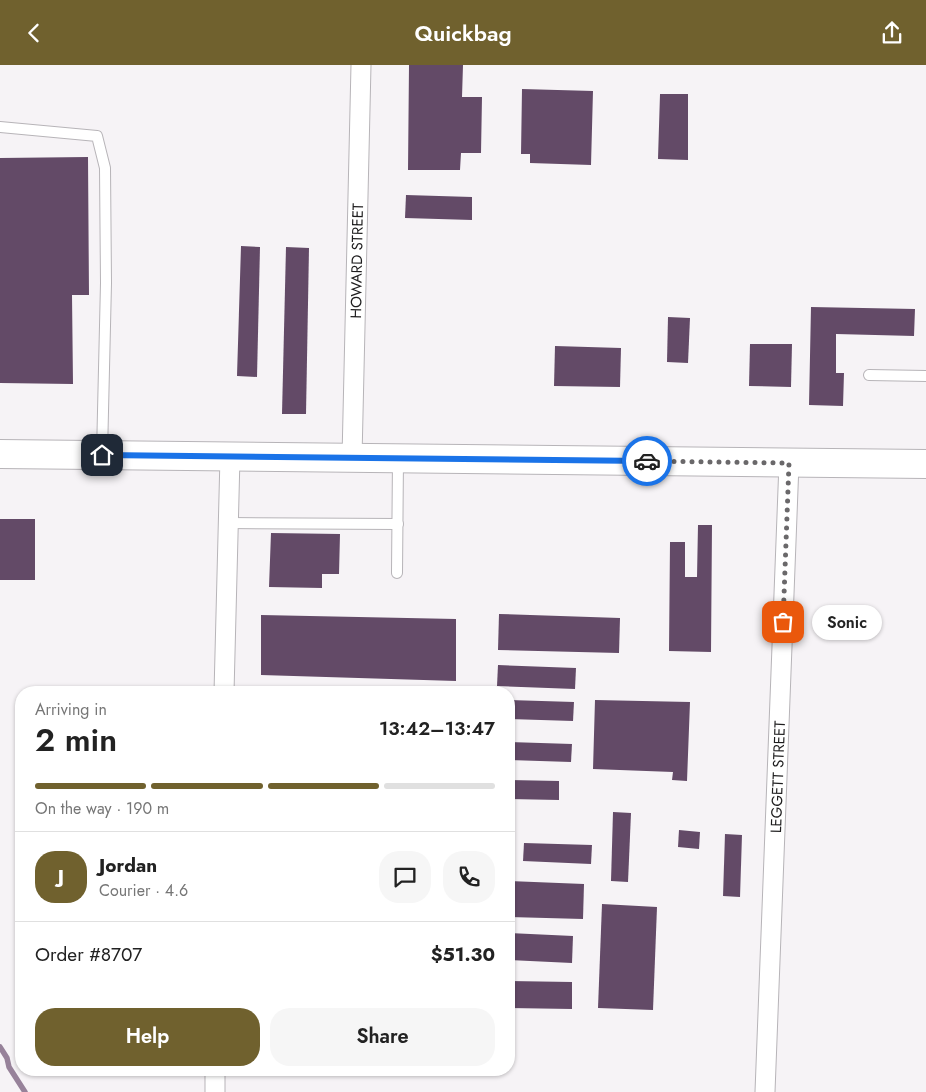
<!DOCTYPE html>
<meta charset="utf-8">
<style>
body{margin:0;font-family:Jost,sans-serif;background:#f6f6f6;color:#222;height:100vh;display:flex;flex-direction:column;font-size:19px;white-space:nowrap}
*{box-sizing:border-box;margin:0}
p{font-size:16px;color:#767676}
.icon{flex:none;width:28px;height:28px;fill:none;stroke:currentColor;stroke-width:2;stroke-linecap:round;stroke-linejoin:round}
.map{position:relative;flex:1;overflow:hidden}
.panel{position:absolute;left:15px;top:621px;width:500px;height:390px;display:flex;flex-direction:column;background:#fff;border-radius:20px;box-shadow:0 1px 4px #0004}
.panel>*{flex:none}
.pin{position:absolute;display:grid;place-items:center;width:42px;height:42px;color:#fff;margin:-21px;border-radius:10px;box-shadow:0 2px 8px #0006}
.courier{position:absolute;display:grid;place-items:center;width:50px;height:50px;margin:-25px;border:4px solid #1a73e8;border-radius:50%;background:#fff;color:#222;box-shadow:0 1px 6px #0007}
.bubble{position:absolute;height:35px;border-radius:18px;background:#fff;box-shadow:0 1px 4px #0004;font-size:16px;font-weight:600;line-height:35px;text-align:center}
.headline em{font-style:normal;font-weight:600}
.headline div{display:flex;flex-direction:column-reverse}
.headline{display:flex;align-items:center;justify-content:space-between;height:85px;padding:0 20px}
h1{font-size:32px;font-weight:600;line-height:38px}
.bar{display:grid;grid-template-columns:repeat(4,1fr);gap:8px 5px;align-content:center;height:60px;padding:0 20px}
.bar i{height:6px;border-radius:4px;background:#e0e0e0}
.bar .current{background:#70612e}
.bar p{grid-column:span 4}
.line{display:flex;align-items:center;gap:12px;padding:0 20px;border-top:1px solid #e0e0e0}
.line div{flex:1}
.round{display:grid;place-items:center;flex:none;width:52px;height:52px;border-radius:20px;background:#f6f6f6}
.button{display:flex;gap:10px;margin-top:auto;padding:10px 20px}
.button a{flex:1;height:58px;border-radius:20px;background:#70612e;color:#fff;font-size:20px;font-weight:600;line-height:58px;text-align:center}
.button a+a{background:#f6f6f6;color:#222}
header{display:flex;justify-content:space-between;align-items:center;height:65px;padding:0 20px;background:#70612e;color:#fff;font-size:22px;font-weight:600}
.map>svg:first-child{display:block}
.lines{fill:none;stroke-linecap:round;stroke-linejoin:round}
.stream{stroke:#97829a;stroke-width:5.5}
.building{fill:#634a67}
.lane-casing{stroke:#b7b4b8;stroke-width:12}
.street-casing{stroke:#b7b4b8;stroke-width:21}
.secondary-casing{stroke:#b7b4b8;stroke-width:30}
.lane{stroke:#fff;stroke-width:10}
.street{stroke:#fff;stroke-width:19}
.secondary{stroke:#fff;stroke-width:28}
.done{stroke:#6a686a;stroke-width:5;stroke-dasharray:0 9}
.route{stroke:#1a73e8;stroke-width:6}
.labels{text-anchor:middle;stroke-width:5;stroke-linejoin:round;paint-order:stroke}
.street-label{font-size:15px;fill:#1e1d1e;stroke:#fff}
</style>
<header><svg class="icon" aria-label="back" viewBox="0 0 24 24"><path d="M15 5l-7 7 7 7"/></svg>Quickbag<svg class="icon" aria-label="share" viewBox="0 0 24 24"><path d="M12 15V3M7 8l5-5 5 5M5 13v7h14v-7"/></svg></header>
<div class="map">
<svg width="926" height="1027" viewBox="0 0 926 1027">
<rect width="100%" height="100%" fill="#f6f3f6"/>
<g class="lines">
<path class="stream" d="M 0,982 L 7,993 L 9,1002 L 25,1027"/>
</g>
<g class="building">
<path d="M 409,0 L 463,0 L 462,32 L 482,32 L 481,88 L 461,88 L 460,105 L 408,105 Z"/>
<path d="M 522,24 L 593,26 L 591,100 L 530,98 L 530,89 L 521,89 Z"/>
<path d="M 660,29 L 688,29 L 688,95 L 658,94 Z"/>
<path d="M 88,92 L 89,230 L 72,230 L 73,319 L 0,318 L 0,93 Z"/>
<path d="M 406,130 L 472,132 L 472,155 L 405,153 Z"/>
<path d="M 241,181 L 260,182 L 257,312 L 237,311 Z"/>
<path d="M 286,182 L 309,183 L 306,349 L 282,349 Z"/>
<path d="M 811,242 L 915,244 L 914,271 L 836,269 L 836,308 L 844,308 L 843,341 L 809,340 Z"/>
<path d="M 668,252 L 690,253 L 688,298 L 667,297 Z"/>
<path d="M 750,279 L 792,279 L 791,322 L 749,321 Z"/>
<path d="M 555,281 L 621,283 L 620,322 L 554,321 Z"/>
<rect x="0" y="454" width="35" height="61"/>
<path d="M 698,460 L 712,460 L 711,587 L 669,586 L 670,477 L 685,477 L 685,512 L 697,512 Z"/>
<path d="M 271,468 L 340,469 L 339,509 L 322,509 L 322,523 L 269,522 Z"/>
<path d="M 499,549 L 620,553 L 619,588 L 498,585 Z"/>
<path d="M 261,550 L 456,554 L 456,616 L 261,610 Z"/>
<path d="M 498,600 L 576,603 L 575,624 L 497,621 Z"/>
<path d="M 269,624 L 355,626 L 355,628 L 269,628 Z"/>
<path d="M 509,635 L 574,637 L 573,656 L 509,654 Z"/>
<path d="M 595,635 L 690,637 L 687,716 L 672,715 L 673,707 L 593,704 Z"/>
<path d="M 509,677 L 572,679 L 571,697 L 509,695 Z"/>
<path d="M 509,715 L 559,716 L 559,735 L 509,734 Z"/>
<path d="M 613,747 L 631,748 L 628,817 L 611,816 Z"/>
<path d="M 679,765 L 700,767 L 699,784 L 678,782 Z"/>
<path d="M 725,769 L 742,770 L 740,832 L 723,831 Z"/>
<path d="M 524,778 L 592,780 L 591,799 L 523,796 Z"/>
<path d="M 509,816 L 584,819 L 583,854 L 509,852 Z"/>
<path d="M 602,839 L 657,842 L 653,945 L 598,943 Z"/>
<path d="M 509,868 L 573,871 L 572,898 L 509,895 Z"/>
<path d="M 509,916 L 572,917 L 572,944 L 509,943 Z"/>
</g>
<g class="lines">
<defs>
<g id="lane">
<path d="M 0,62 L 97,71 L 105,103 L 106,218 L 102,389"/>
<path d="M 869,310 L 926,311"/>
<path d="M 228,458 L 398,459"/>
<path d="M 397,508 L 398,394"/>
</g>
<g id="street">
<path d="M 352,393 L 361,0"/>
<path d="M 224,628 L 230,392"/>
<path d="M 215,1027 L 215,1005"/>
<path d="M 765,1027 L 789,398"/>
</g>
<path id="secondary" d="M 0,389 L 926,399"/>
</defs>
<use href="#lane" class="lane-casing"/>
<use href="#street" class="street-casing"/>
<use href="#secondary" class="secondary-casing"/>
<use href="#lane" class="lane"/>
<use href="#street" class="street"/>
<use href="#secondary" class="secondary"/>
</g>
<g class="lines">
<path class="done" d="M 647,396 L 789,398 L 783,557"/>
<path class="route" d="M 102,390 L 647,396"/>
</g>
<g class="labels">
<g class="street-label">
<text transform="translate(357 196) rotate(-89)" y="5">HOWARD STREET</text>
<text transform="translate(778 712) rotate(-88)" y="5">LEGGETT STREET</text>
</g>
</g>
</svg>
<div class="pin" style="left:783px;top:557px;background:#ea580c"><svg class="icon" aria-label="bag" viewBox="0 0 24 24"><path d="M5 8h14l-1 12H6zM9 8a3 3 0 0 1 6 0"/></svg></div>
<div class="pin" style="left:102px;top:390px;background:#1f2937"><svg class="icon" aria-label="home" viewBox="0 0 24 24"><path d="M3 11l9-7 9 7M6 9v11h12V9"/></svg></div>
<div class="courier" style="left:647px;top:396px"><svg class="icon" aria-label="car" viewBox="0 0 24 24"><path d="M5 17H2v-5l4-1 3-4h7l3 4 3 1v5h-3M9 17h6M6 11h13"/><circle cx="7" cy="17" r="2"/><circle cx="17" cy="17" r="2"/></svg></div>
<div class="bubble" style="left:812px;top:540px;width:70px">Sonic</div>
<section class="panel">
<div class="headline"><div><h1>2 min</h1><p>Arriving in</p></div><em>13:42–13:47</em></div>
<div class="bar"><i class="current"></i><i class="current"></i><i class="current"></i><i></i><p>On the way · 190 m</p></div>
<div class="line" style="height:90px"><b class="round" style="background:#70612e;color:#fff">J</b><div><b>Jordan</b><p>Courier · 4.6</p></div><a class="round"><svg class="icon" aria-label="chat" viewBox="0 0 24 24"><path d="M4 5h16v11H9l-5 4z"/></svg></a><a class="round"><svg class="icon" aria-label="phone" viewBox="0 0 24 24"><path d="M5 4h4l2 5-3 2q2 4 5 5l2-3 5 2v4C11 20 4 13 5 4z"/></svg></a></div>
<div class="line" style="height:65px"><div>Order #8707</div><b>$51.30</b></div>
<div class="button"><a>Help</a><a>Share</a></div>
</section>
</div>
